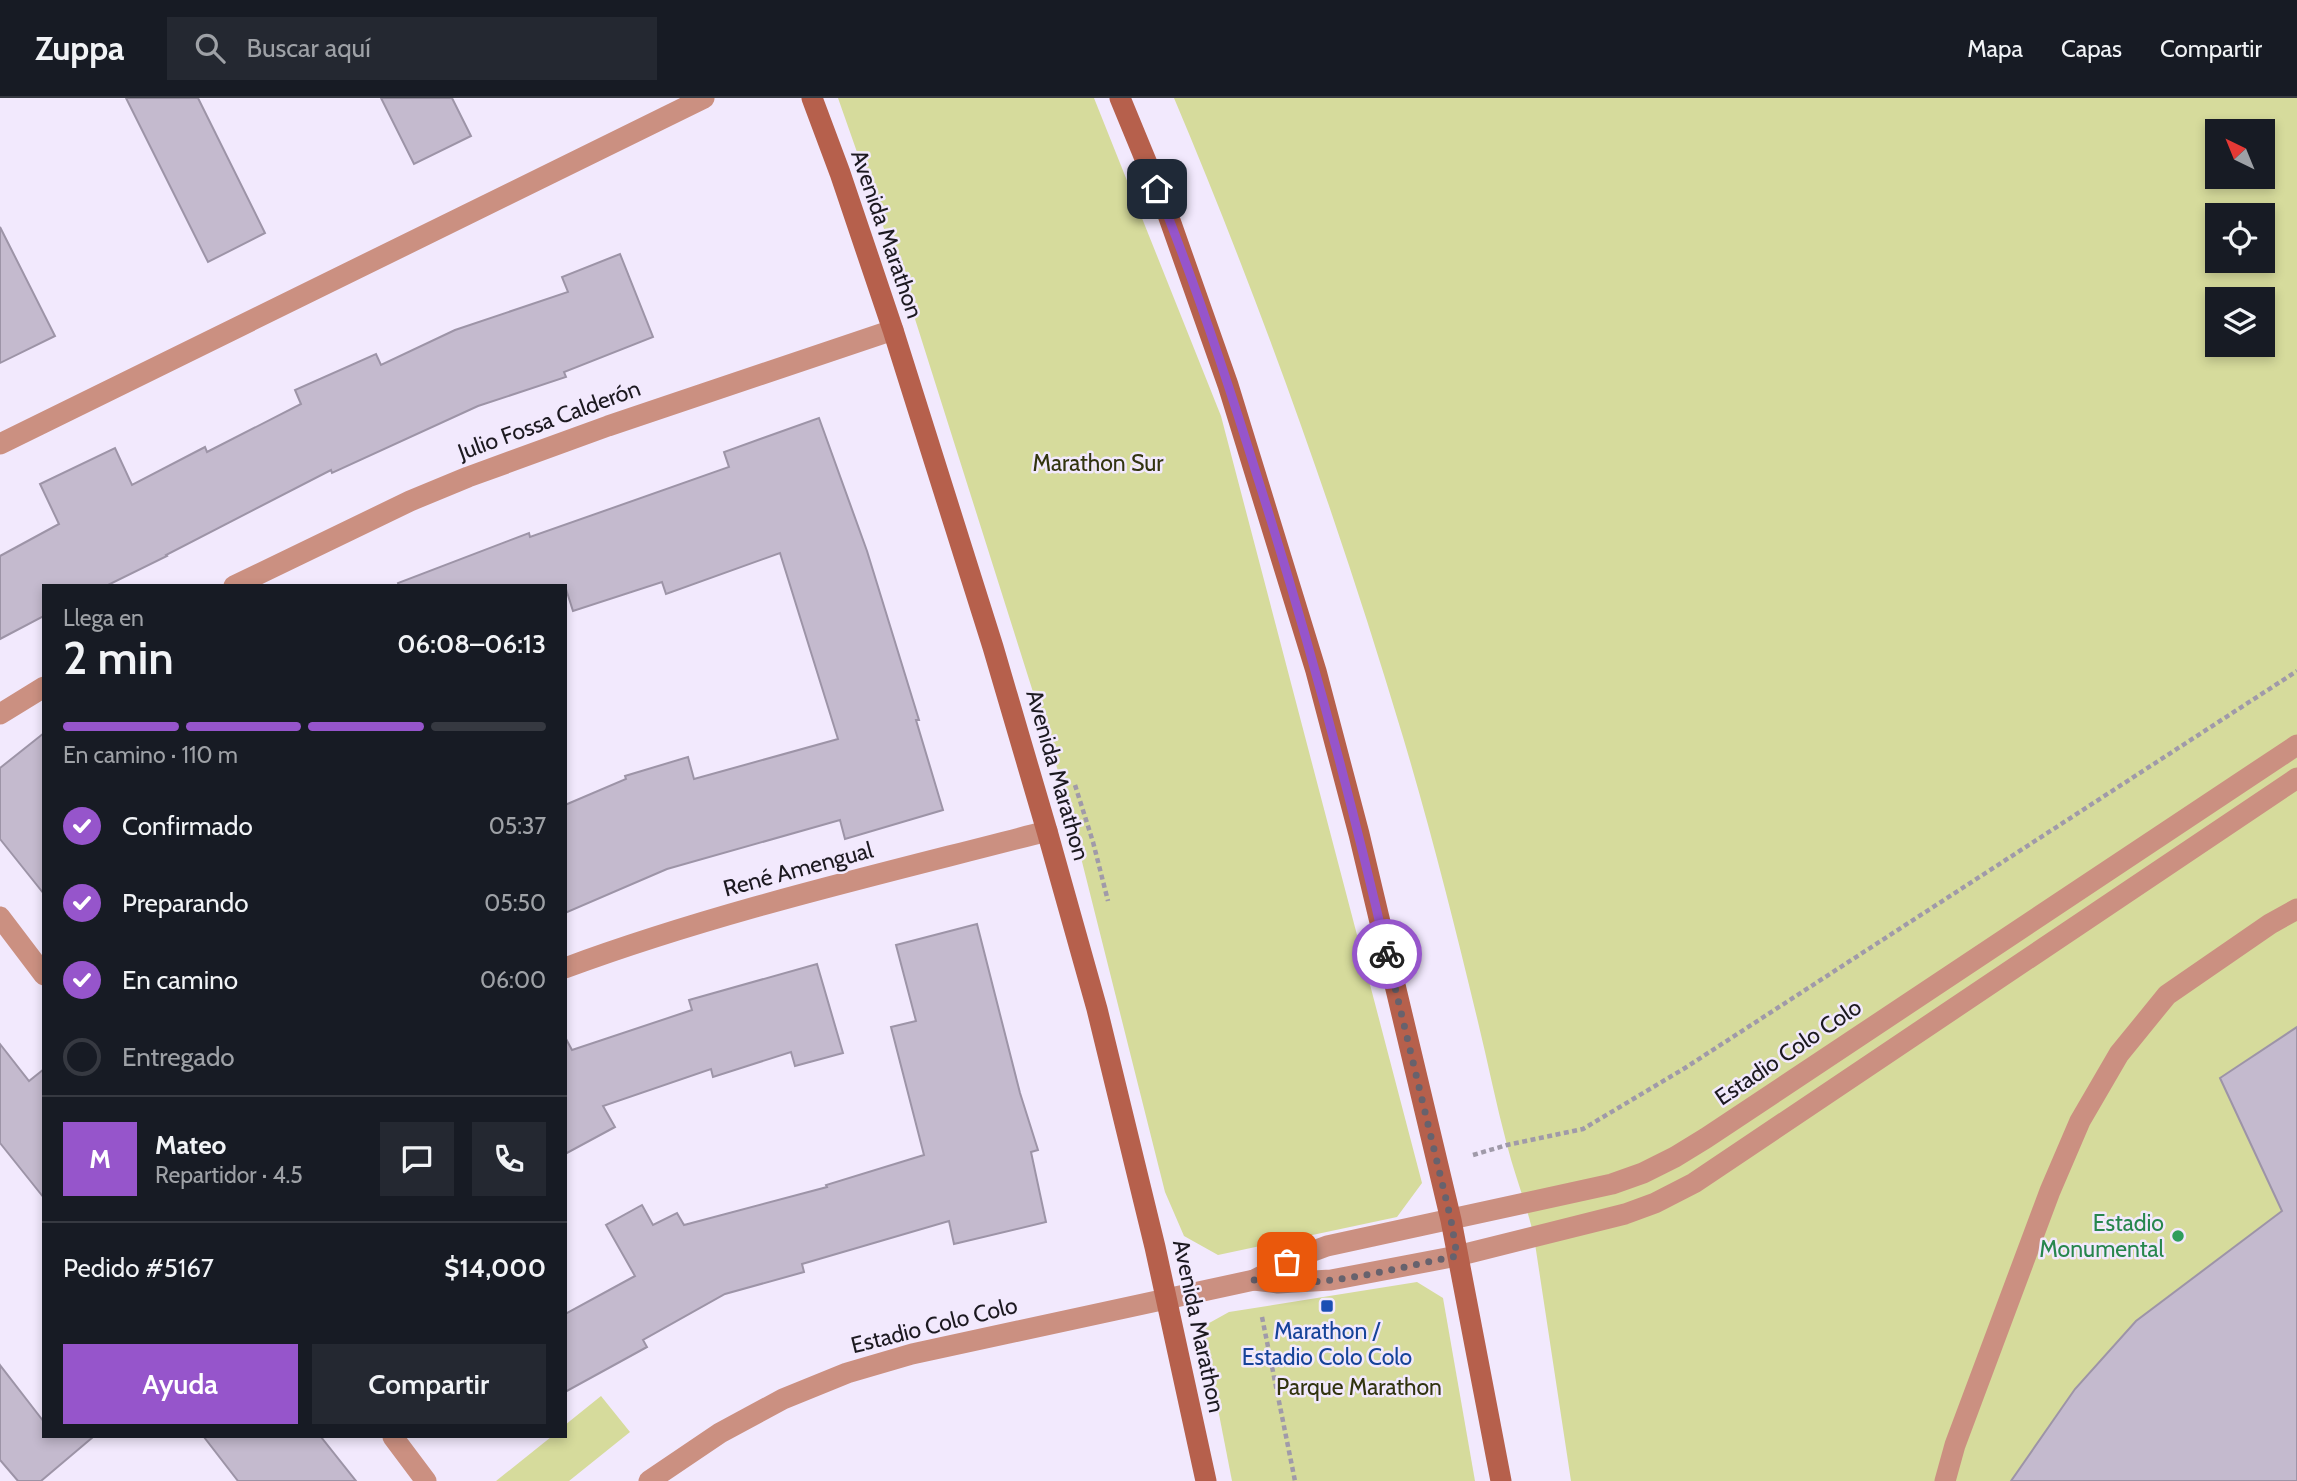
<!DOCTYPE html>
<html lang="es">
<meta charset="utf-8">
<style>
body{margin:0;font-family:Cabin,sans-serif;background:#242831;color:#f1f3f6;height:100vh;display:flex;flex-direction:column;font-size:26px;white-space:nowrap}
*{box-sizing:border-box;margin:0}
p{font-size:23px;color:#9ea1a6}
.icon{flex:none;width:38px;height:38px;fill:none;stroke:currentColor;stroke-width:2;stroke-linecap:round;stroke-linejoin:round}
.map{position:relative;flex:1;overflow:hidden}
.details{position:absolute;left:42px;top:486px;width:525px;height:854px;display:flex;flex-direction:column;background:#171b24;border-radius:0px;box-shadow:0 4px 10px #0003}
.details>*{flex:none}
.needle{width:46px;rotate:317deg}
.controls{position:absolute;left:2205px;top:21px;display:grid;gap:14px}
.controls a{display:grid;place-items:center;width:70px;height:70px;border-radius:0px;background:#171b24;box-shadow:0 4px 10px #0003;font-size:35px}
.pin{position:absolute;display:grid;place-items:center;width:60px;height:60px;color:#fff;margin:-30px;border-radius:14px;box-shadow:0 4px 10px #0006}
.courier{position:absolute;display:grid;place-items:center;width:70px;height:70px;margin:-35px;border:5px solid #9655cb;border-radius:50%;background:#fff;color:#222;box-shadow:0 2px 9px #0007}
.headline em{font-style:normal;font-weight:600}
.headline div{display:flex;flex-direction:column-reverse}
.headline{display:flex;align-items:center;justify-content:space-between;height:119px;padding:0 21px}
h1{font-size:46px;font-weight:600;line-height:52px}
.bar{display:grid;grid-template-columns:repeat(4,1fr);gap:10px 7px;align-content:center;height:84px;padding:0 21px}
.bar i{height:9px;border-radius:5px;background:#363941}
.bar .active{background:#9655cb}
.bar p{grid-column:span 4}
.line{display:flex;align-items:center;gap:18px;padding:0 21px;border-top:2px solid #363941}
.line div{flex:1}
.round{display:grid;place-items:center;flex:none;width:74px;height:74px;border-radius:0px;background:#242831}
ol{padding:0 21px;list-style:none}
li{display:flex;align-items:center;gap:21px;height:77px}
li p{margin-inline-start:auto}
li .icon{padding:7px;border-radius:50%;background:#9655cb;color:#fff;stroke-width:4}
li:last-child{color:#9ea1a6}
li i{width:38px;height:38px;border:4px solid #363941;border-radius:50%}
.button{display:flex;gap:14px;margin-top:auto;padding:14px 21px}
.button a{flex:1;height:80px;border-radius:0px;background:#9655cb;color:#fff;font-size:28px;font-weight:600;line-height:80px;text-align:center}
.button a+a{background:#242831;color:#f1f3f6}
header{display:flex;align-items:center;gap:42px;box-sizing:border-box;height:98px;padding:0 35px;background:#171b24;border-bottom:2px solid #363941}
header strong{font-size:33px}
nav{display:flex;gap:38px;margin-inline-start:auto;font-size:24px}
.search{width:490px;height:63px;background:#242831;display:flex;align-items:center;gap:18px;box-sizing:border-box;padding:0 24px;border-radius:0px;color:#9ea1a6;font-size:26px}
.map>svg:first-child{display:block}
.green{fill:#d6db9c;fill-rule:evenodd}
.building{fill:#c4bace;stroke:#9d94a7;stroke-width:2}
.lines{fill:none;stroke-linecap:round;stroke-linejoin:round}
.path{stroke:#a09aa9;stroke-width:4.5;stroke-dasharray:5 3.5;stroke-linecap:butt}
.lane{stroke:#cb9081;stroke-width:21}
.street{stroke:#cb9081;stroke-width:21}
.secondary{stroke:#b6604c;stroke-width:21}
.done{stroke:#67626d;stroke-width:7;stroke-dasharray:0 12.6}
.route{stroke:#9655cb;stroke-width:9}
.leisure-dot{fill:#2e9e5b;stroke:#f2e9fd;stroke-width:2.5}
.transit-dot{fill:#1a4fb4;stroke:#f2e9fd;stroke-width:2.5}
.labels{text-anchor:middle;stroke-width:5;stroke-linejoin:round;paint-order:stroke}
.street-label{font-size:23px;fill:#1c1920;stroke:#f2e9fd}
.park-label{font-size:23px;fill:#32340f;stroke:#f2e9fd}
.leisure-label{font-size:23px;fill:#27864d;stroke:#f2e9fd;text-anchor:end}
.transit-label{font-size:23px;fill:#164399;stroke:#f2e9fd}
</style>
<header>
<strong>Zuppa</strong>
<div class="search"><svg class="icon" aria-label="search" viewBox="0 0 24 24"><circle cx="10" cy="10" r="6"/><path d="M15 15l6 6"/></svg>Buscar aquí</div>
<nav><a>Mapa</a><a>Capas</a><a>Compartir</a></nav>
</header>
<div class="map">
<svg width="2297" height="1383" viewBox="0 0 2297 1383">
<rect width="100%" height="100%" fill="#f2e9fd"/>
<g class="green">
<path d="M 838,0 L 1094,0 L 1221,318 L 1422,1085 L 1397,1119 L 1218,1157 L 1184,1138 L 1165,1094 L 1064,692 L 909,202 Z"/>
<path d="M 1174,0 L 2297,0 L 2297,1383 L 1571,1383 L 1534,1139 C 1527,1108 1515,1078 1507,1047 C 1496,1006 1488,965 1478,924 C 1455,828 1431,733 1403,639 C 1338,422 1262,209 1174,0 ZM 2217,33 L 2263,33 L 2263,79 L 2217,79 ZM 2217,117 L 2263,117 L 2263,163 L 2217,163 ZM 2217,201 L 2263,201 L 2263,247 L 2217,247 Z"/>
<path d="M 1417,1184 L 1443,1200 L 1475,1383 L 1232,1383 L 1202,1229 L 1229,1214 Z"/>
<path d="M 601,1298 L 630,1334 L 569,1383 L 496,1383 L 551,1339 L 565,1339 L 565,1327 Z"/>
</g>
<g class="building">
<path d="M 126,0 L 198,0 L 265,135 L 208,164 Z"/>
<path d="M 381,0 L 452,0 L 471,38 L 414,66 Z"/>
<path d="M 0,129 L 55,238 L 0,265 Z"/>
<path d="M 620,156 L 653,239 L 564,274 L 566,279 L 478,308 L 332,375 L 331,372 L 166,457 L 167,458 L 106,488 L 44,488 L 44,518 L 0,541 L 0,458 L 59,426 L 40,386 L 115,350 L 132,387 L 205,349 L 207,354 L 301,306 L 295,292 L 376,256 L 381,267 L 455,232 L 568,194 L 562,179 Z"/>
<path d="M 819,320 L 867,453 L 919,622 L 916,622 L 943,712 L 845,741 L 840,722 L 667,771 L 565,815 L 565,707 L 626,681 L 625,678 L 688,659 L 694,681 L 838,641 L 780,455 L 666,496 L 662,484 L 573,513 L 565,488 L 399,488 L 398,485 L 529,435 L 530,439 L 729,369 L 724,354 Z"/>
<path d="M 44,635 L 44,796 L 0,741 L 0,670 Z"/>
<path d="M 977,826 L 1020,995 L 1038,1052 L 1031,1054 L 1046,1124 L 954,1146 L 949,1123 L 802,1166 L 804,1174 L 725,1196 L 643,1242 L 647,1249 L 565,1294 L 565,1216 L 635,1178 L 606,1127 L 642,1107 L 653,1127 L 677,1115 L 684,1127 L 827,1089 L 826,1087 L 924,1057 L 891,929 L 916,923 L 896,847 Z"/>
<path d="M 817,866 L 843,955 L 795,968 L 791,954 L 713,979 L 711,971 L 603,1008 L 615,1029 L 565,1056 L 565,939 L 572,952 L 692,912 L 689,902 Z"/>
<path d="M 2297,929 L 2297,1383 L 2011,1383 L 2075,1291 L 2136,1223 L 2282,1113 L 2220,980 Z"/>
<path d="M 0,946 L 29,983 L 44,971 L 44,1100 L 0,1045 Z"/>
<path d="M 0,1267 L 44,1324 L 44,1339 L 93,1339 L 41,1383 L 18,1383 L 0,1362 Z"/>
<path d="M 204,1339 L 321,1339 L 356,1383 L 238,1383 Z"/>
</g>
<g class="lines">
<g class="path">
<path d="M 1075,687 L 1093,744 L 1108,803"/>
<path d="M 1473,1057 L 1507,1047 L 1583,1031 L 1685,970 L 2297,573"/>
<path d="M 1262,1219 L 1295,1383"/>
</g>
<g class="lane">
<path d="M 0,346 L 704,0"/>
<path d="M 1945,1383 L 1955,1347 L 2050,1093 L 2080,1023 L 2119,956 L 2167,897 L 2270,826 L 2297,811"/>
</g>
<g class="street">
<path d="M 234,488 L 410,403 L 468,379 L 608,328 L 893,232"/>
<path d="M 0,616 L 44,589"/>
<path d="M 0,819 L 44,877"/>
<path d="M 565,870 C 722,812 886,775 1047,733"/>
<path d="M 1254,1182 L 1278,1185 L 1331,1182 L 1457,1158 L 1625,1116 L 1655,1105 L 1694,1085 L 2297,680"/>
<path d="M 393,1339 L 426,1383"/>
<path d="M 649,1383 L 720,1335 L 783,1301 L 847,1275 L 912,1256 L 1254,1182 L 1300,1158 L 1327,1148 L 1612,1086 L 1643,1075 L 1675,1059 L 1706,1040 L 2297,647"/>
</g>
<g class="secondary">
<path d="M 812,0 L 840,75 L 893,232 L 993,549 L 1047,733 L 1097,911 L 1155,1149 L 1206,1383"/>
<path d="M 1120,0 L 1167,114 L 1228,287 L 1316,573 L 1359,736 L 1451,1122 L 1501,1383"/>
</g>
</g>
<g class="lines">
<path class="done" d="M 1287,1164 L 1254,1182 C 1322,1192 1390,1171 1457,1158 L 1451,1122 L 1387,856"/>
<path class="route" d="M 1157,91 C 1196,186 1228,284 1258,381 C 1308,538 1350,696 1387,856"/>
</g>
<circle class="leisure-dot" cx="2178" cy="1138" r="7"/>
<rect class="transit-dot" x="1320" y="1201" width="14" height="14" rx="3.5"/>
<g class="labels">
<g class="street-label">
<text transform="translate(887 136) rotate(71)" y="8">Avenida Marathon</text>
<text transform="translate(549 322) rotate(-20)" y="8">Julio Fossa Calderón</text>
<text transform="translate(1058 677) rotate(74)" y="8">Avenida Marathon</text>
<text transform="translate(798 771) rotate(-15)" y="8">René Amengual</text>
<text transform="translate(1788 954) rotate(-34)" y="8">Estadio Colo Colo</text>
<text transform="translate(934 1227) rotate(-14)" y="8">Estadio Colo Colo</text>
<text transform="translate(1199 1228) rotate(78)" y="8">Avenida Marathon</text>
</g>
<g class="park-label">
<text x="1098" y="373">Marathon Sur</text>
<text x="1359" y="1297">Parque Marathon</text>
</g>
<g class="leisure-label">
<text x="2164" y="1133">Estadio<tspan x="2164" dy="26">Monumental</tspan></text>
</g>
<g class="transit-label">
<text x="1327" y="1241">Marathon /<tspan x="1327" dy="26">Estadio Colo Colo</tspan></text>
</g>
</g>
</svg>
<div class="controls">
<a><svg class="needle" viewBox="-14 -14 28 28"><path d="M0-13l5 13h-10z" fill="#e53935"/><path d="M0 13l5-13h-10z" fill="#9ea1a6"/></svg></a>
<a><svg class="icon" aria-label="locate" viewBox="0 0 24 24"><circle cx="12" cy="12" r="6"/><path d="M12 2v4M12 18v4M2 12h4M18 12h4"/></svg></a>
<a><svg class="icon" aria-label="layers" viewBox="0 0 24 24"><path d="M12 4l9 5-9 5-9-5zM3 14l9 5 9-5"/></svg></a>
</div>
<div class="pin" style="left:1287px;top:1164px;background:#ea580c"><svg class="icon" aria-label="bag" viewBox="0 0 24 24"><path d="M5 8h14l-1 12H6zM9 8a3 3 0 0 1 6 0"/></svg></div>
<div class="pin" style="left:1157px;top:91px;background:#1f2937"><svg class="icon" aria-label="home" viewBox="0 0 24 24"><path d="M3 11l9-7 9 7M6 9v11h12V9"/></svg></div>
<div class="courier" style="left:1387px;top:856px"><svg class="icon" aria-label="bike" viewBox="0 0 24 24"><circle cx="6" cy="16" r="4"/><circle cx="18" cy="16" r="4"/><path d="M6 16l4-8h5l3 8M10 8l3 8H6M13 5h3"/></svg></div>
<section class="details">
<div class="headline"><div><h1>2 min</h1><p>Llega en</p></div><em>06:08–06:13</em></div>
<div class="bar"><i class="active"></i><i class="active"></i><i class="active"></i><i></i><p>En camino · 110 m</p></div>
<ol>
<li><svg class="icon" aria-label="check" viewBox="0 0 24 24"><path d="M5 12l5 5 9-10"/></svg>Confirmado<p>05:37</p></li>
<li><svg class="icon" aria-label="check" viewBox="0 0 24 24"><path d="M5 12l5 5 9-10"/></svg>Preparando<p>05:50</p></li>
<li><svg class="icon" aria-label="check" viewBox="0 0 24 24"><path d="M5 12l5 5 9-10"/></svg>En camino<p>06:00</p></li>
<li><i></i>Entregado</li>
</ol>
<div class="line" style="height:126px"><b class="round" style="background:#9655cb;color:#fff">M</b><div><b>Mateo</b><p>Repartidor · 4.5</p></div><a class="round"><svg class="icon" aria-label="chat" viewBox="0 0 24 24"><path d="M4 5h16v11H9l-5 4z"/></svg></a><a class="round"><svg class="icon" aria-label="phone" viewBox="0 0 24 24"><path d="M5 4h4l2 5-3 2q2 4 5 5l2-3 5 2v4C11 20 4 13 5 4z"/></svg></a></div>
<div class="line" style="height:91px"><div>Pedido #5167</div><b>$14,000</b></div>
<div class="button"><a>Ayuda</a><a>Compartir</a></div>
</section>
</div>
